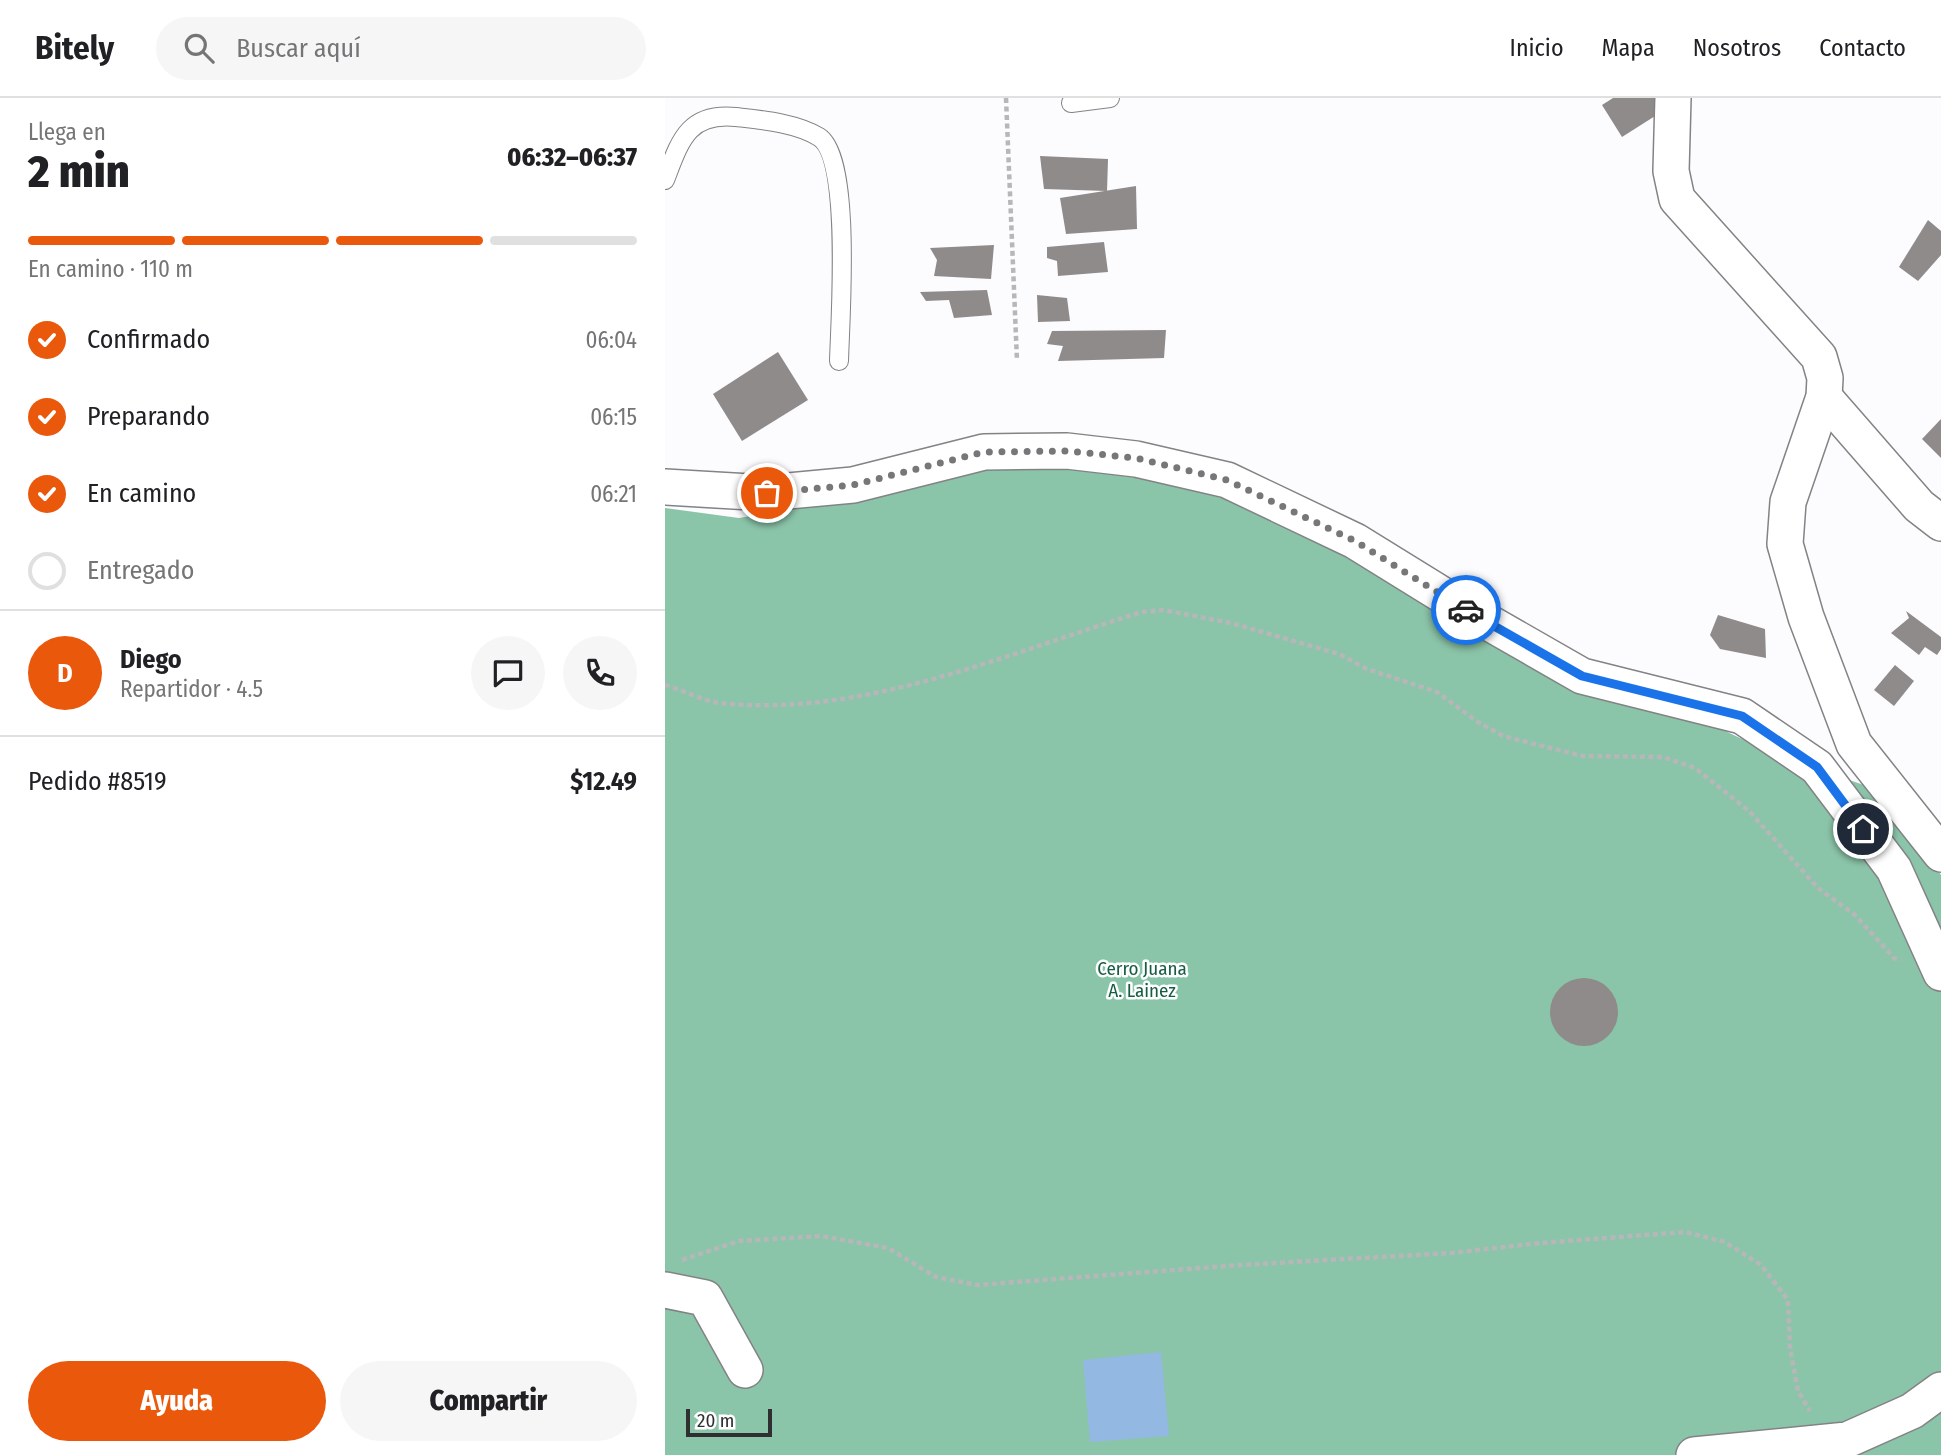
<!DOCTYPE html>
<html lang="es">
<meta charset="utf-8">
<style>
body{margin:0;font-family:"Fira Sans Condensed",sans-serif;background:#f6f6f6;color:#202124;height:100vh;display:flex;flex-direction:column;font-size:26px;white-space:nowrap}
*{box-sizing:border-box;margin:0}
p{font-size:23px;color:#757577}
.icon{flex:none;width:38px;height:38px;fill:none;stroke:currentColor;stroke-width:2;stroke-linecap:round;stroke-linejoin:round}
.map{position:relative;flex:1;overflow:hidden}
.side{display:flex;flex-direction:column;background:#fff;width:665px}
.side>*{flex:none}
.scale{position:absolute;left:21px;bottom:18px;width:86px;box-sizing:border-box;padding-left:7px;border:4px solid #2f2f31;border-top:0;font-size:19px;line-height:24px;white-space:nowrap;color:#2f2f31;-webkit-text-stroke:5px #fff;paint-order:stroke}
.pin{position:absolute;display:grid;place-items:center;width:60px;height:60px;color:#fff;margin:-30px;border:4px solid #fff;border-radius:50%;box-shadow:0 2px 7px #0007}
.courier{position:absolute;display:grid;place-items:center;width:70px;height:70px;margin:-35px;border:5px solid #1a73e8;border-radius:50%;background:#fff;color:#222;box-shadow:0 2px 9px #0007}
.overview em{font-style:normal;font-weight:800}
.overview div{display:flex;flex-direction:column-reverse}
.overview{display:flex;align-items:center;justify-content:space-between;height:119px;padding:0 28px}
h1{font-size:46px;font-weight:800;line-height:52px}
.bar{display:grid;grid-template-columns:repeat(4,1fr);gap:10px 7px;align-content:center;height:84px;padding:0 28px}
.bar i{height:9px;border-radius:5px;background:#e0e0e0}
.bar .on{background:#ea580c}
.bar p{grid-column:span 4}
.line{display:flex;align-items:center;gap:18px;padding:0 28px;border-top:2px solid #e0e0e0}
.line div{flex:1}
.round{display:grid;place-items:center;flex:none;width:74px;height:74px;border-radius:37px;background:#f6f6f6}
ol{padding:0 28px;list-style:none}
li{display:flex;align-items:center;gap:21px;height:77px}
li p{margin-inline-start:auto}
li .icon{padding:7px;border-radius:50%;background:#ea580c;color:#fff;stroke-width:4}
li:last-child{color:#757577}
li i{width:38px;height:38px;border:4px solid #e0e0e0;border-radius:50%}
.button{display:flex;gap:14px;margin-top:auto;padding:14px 28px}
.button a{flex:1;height:80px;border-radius:42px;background:#ea580c;color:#fff;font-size:28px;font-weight:800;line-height:80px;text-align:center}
.button a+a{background:#f6f6f6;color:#202124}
header{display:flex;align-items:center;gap:42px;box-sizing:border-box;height:98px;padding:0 35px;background:#fff;border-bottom:2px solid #e0e0e0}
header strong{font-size:33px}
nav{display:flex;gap:38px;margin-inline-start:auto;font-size:24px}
.search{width:490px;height:63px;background:#f6f6f6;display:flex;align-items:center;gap:18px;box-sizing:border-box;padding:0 24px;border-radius:38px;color:#757577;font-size:26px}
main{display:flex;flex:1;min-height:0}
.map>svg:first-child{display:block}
.forest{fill:#8bc5a9}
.water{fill:#93b8e2}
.building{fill:#8f8b8a}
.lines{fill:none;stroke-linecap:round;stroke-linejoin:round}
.service-casing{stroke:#838386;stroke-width:20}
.minor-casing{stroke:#838386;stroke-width:38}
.path{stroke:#b7b6b9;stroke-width:4.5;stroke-dasharray:5 3.5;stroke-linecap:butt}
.service{stroke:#fff;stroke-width:18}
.minor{stroke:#fff;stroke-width:35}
.done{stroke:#777679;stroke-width:7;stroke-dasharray:0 12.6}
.route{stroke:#1a73e8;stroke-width:9}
.labels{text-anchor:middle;stroke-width:5;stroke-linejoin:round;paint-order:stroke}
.park-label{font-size:19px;fill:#175d43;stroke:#fff}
</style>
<header>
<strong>Bitely</strong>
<div class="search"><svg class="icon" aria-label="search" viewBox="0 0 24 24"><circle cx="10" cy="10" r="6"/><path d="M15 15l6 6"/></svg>Buscar aquí</div>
<nav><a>Inicio</a><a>Mapa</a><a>Nosotros</a><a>Contacto</a></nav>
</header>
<main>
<section class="side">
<div class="overview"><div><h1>2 min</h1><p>Llega en</p></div><em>06:32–06:37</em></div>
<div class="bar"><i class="on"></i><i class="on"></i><i class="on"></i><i></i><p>En camino · 110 m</p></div>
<ol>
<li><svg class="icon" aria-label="check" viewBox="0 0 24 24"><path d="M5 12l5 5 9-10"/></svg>Confirmado<p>06:04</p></li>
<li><svg class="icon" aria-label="check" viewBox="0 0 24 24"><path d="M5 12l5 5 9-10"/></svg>Preparando<p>06:15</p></li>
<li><svg class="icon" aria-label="check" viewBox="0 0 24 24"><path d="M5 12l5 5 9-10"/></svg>En camino<p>06:21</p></li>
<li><i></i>Entregado</li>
</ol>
<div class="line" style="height:126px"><b class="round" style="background:#ea580c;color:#fff">D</b><div><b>Diego</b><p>Repartidor · 4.5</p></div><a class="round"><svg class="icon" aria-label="chat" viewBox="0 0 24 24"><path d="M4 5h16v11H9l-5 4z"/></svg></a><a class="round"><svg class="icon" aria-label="phone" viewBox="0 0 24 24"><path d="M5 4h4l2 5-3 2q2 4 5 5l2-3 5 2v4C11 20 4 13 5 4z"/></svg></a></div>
<div class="line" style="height:91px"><div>Pedido #8519</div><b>$12.49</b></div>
<div class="button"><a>Ayuda</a><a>Compartir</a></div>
</section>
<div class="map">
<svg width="1276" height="1357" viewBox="0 0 1276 1357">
<rect width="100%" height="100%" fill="#fcfbfe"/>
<path class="forest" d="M 358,368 L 454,375 L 598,410 L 746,484 L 1115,659 L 1220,694 L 1276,777 L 1276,1357 L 0,1357 L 0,410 L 74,420 L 184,401 L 286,375 Z"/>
<path class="water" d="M 496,1254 L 504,1338 L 425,1344 L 418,1262 Z"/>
<g class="building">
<path d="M 948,0 L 990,0 L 998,13 L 957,39 L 937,7 Z"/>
<path d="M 375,58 L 443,61 L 442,93 L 379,91 Z"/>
<path d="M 471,88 L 472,131 L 401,136 L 395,100 Z"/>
<path d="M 1263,122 L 1276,133 L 1276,157 L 1253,183 L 1234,169 Z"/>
<path d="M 439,144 L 443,174 L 393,178 L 392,163 L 382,160 L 382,149 Z"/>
<path d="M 329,147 L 326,181 L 269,178 L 272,162 L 265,150 Z"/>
<path d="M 322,192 L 327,217 L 289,220 L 284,202 L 261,203 L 255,194 Z"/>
<path d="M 372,197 L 402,200 L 405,223 L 373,224 Z"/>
<path d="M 501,232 L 499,260 L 393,263 L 398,248 L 382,246 L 387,233 Z"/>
<path d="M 113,254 L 143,302 L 77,343 L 48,296 Z"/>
<path d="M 1276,321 L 1276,360 L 1257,341 Z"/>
<path d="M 1241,513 L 1276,539 L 1276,551 L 1272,557 L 1260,549 L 1254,557 L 1226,535 L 1244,520 Z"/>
<path d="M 1053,517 L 1100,531 L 1101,560 L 1055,551 L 1045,537 Z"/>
<path d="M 1230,567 L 1249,583 L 1229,608 L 1209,592 Z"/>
<circle cx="919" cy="914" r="34"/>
</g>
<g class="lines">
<defs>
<g id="service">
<path d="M 406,5 L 445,0"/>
<path d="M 0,82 C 15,43 23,14 71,19 C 97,22 131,25 154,39 C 187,60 175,223 174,263"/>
</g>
<g id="minor">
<path d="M 1008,0 L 1006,73 L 1012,101 L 1154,259 L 1160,280 L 1159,299 L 1123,404 L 1120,446 L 1141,519 L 1189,646 L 1276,756"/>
<path d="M 1159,299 L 1254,408 L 1276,425"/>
<path d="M 0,389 L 102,395 L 188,387 L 319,354 L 402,353 L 471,361 L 562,382 L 690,443 L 800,511 L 917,578 L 1077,618 L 1152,669 L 1229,771 L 1276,875"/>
<path d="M 0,1192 L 40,1200 L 80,1272"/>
<path d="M 1029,1357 L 1182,1342 L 1247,1313 L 1276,1292"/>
</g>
</defs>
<use href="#service" class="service-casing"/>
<use href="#minor" class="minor-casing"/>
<g class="path">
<path d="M 341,0 L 352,263"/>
<path d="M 0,587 C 18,592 38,603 55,605 C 200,620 342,555 477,514 L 498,512 L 566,525 L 674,556 L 702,571 L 772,594 L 813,624 L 838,638 L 917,658 L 998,659 L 1030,670 L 1084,713 L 1153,790 L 1190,817 L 1229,860 L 1236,862"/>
<path d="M 17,1162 L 74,1143 L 156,1138 L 223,1150 L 271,1179 L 312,1187 L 575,1167 L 786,1155 L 875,1145 L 1020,1134 L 1060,1144 L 1096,1167 L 1123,1202 L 1125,1250 L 1133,1293 L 1145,1313"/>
</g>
<use href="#service" class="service"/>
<use href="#minor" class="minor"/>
</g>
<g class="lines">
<path class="done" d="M 102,395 L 188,387 L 319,354 L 402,353 L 471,360 L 562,382 L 690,443 L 801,512"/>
<path class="route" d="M 801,512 L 917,578 L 1077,618 L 1152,669 L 1198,731"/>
</g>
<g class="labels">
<g class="park-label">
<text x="477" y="877">Cerro Juana<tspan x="477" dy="22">A. Lainez</tspan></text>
</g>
</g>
</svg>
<div class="scale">20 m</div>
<div class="pin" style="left:102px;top:395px;background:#ea580c"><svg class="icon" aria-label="bag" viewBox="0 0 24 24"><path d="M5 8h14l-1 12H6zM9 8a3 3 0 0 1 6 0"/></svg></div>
<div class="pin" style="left:1198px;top:731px;background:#1f2937"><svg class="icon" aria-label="home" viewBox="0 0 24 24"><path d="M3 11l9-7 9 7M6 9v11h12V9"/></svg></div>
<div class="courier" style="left:801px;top:512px"><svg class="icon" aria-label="car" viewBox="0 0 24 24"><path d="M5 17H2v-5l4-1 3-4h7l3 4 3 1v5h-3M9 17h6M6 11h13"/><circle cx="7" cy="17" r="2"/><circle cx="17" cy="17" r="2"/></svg></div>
</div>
</main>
